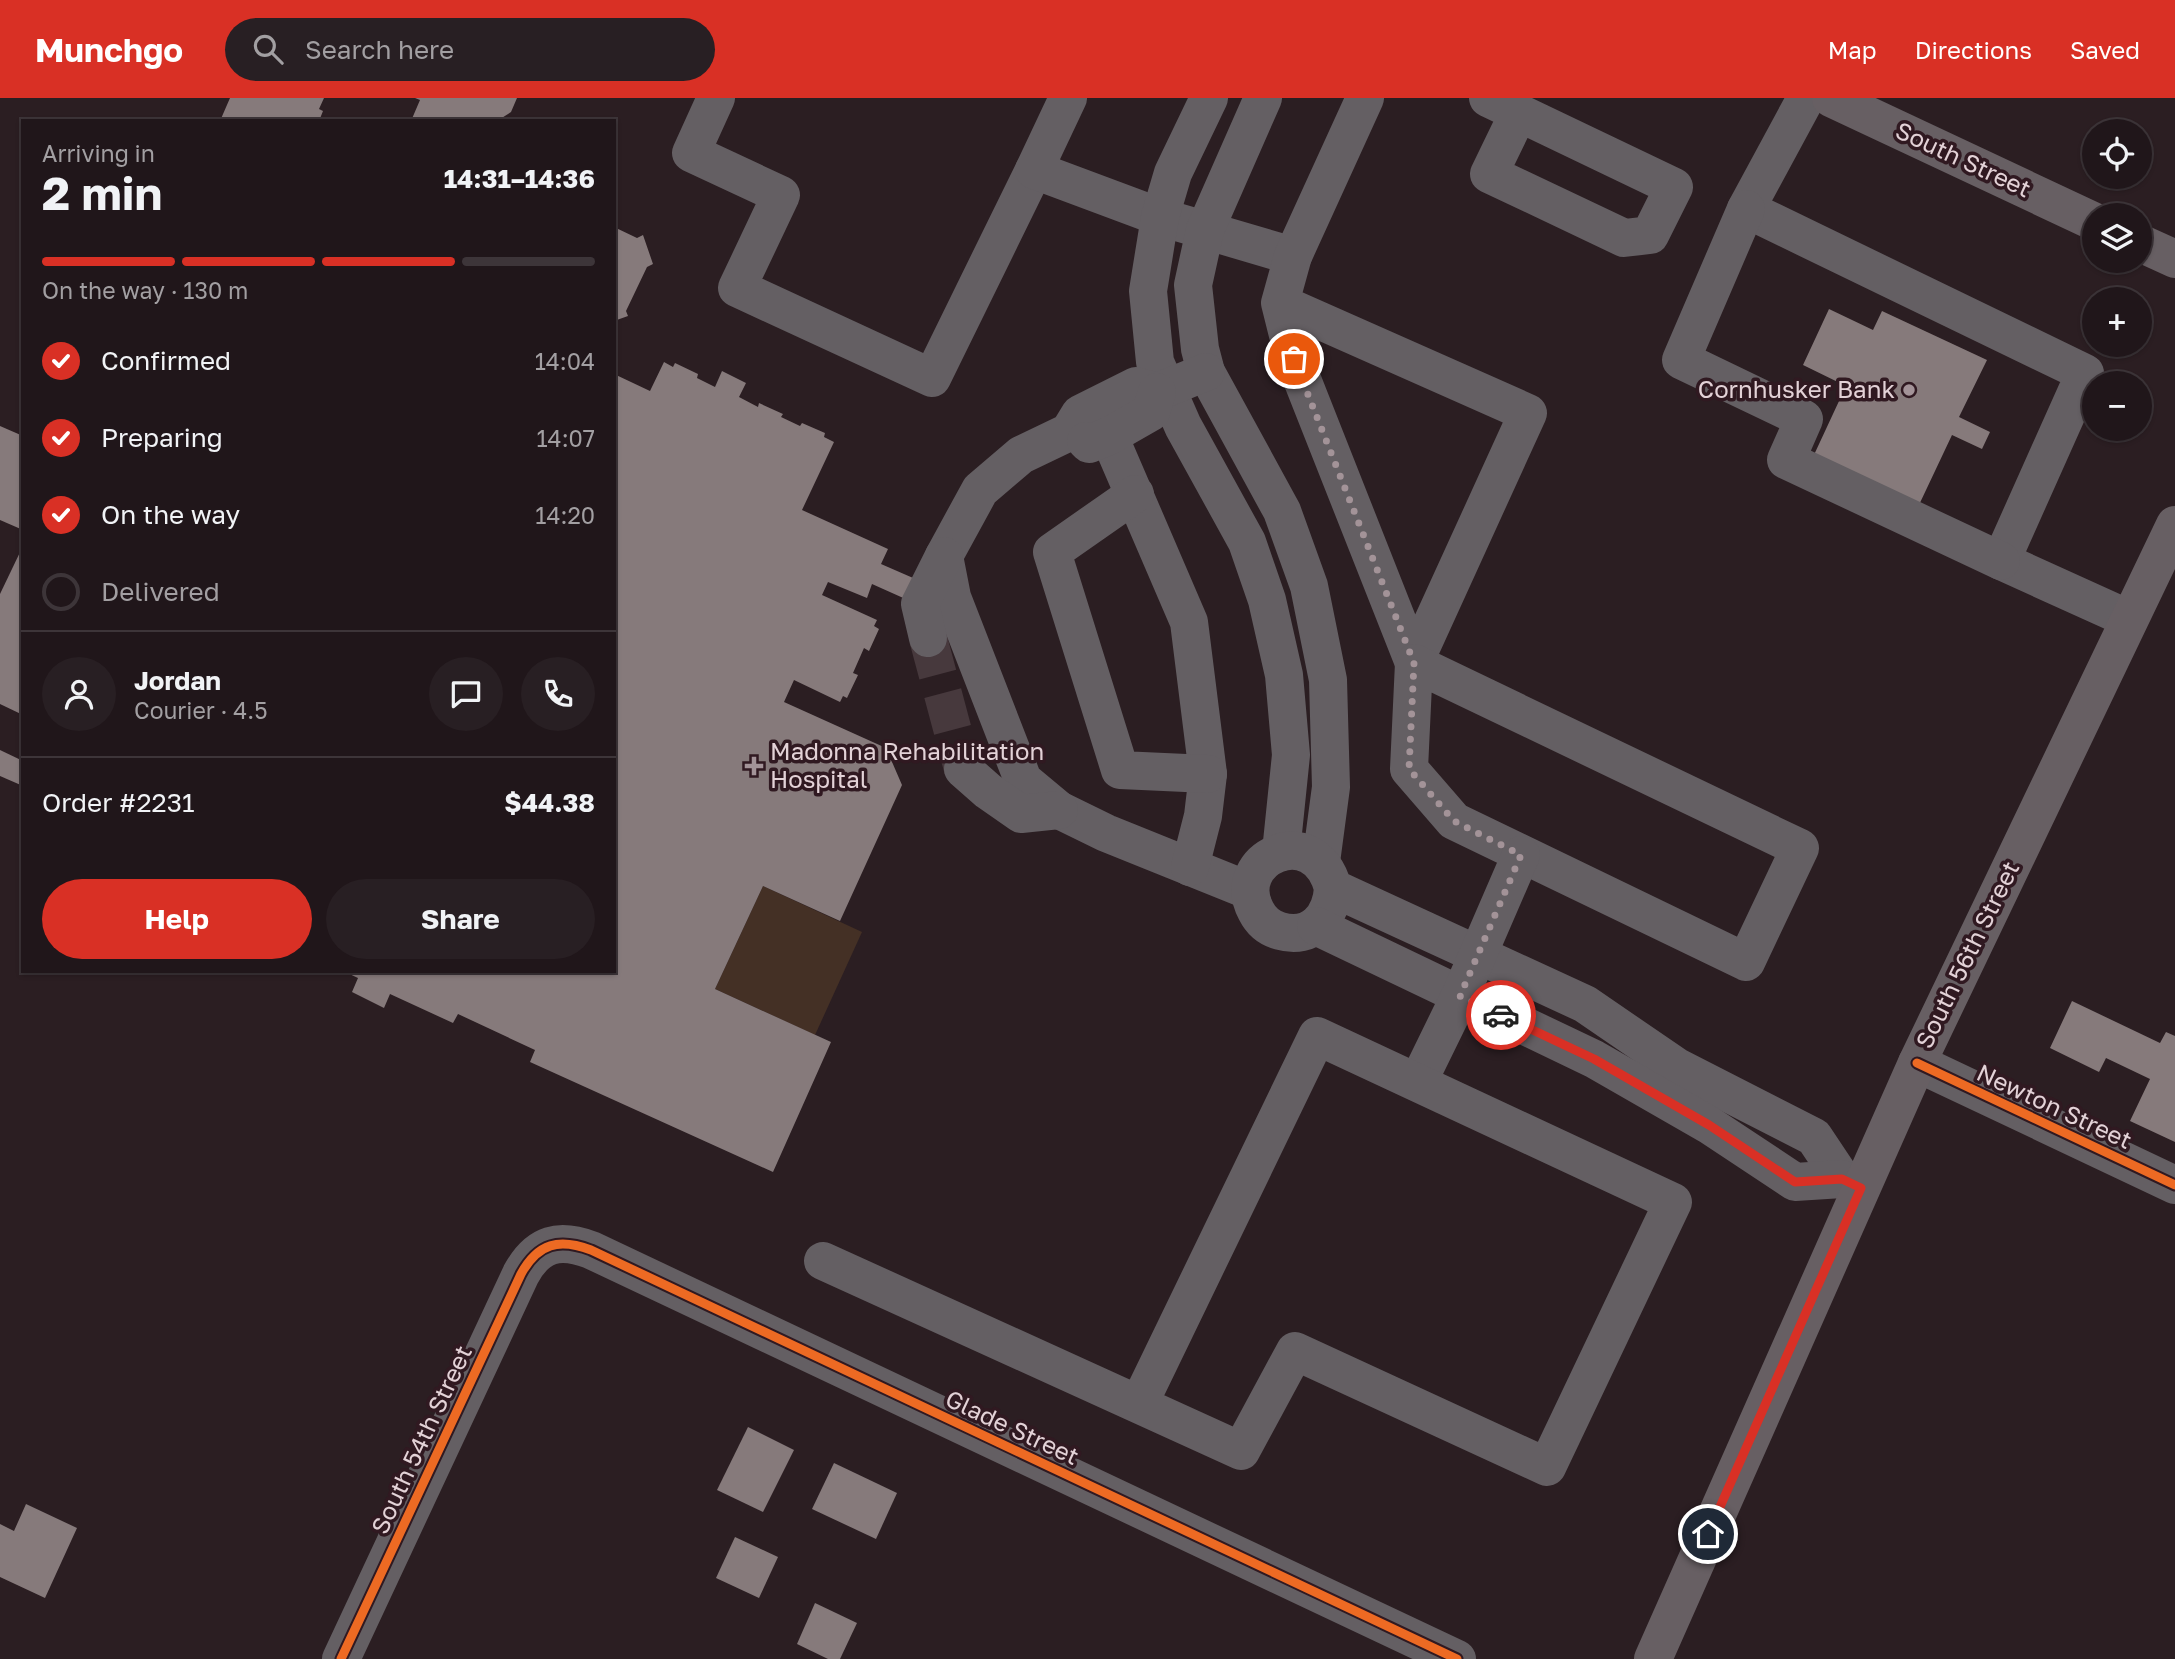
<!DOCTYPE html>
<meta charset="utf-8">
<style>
body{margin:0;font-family:"Golos Text",sans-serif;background:#281f23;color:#f1f3f6;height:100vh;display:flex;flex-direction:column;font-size:26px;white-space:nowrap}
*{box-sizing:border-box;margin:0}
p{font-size:23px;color:#a29fa2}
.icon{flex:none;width:38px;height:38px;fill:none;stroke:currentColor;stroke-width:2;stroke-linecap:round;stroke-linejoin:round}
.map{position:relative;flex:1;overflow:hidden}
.details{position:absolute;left:21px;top:21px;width:595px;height:854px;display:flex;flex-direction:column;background:#20161a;border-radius:0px;box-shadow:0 2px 5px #0004,0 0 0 2px #3d3539}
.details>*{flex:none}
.fabs{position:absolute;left:2082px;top:21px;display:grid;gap:14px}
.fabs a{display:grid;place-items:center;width:70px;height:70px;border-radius:50%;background:#20161a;box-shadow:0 2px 5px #0004,0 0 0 2px #3d3539;font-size:35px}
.pin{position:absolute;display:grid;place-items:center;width:60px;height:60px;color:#fff;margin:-30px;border:4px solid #fff;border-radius:50%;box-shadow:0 2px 7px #0007}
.courier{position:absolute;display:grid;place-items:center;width:70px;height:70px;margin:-35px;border:5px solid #d93025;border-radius:50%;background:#fff;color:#222;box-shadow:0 2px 9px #0007}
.head em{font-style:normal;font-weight:700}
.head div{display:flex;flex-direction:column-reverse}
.head{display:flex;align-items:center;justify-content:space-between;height:119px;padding:0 21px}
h1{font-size:46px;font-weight:700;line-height:52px}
.bar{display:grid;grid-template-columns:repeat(4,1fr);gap:10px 7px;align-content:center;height:84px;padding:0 21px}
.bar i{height:9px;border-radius:5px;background:#3d3539}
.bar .selected{background:#d93025}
.bar p{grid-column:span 4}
.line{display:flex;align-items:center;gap:18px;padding:0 21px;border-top:2px solid #3d3539}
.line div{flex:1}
.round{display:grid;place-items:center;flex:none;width:74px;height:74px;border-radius:37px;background:#281f23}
ol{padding:0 21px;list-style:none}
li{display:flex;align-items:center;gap:21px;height:77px}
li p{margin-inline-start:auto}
li .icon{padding:7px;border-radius:50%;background:#d93025;color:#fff;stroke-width:4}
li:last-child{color:#a29fa2}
li i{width:38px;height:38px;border:4px solid #3d3539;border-radius:50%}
.action{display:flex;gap:14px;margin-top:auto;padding:14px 21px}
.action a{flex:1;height:80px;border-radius:42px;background:#d93025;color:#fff;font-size:28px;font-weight:700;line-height:80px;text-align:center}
.action a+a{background:#281f23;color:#f1f3f6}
header{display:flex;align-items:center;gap:42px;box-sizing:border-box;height:98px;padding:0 35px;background:#d93025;color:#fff}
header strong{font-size:33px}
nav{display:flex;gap:38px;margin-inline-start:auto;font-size:24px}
.search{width:490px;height:63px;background:#281f23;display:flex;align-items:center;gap:18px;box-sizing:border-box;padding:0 24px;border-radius:38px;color:#a29fa2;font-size:26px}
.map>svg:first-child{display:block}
.green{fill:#443025}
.building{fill:#867a7b}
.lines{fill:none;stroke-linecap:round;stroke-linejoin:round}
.minor-tunnel{stroke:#47393d;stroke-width:38;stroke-dasharray:38 19;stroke-linecap:butt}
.minor{stroke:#645f63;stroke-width:38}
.major{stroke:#675f63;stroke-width:38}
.cycleway-casing{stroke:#301921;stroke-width:13}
.cycleway{stroke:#ed6a23;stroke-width:9}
.done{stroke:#a39398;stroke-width:7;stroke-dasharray:0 12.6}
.route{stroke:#d93025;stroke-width:9}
.poi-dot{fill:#a39398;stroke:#301921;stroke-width:2.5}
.labels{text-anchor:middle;stroke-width:7;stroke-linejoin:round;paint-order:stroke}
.street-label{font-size:24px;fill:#e3d2d7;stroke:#301921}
.poi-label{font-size:24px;fill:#e3d2d7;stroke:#301921;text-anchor:end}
</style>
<header>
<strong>Munchgo</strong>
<div class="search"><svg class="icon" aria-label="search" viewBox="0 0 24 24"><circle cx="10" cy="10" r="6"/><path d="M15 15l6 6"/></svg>Search here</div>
<nav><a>Map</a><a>Directions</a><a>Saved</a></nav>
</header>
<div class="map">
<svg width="2175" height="1561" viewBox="0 0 2175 1561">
<rect width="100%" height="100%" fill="#2b1e22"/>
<path class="green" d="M 763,788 L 862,834 L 815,937 L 715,891 Z"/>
<g class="building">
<path d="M 230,0 L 324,0 L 319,11 L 323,13 L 319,23 L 220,23 Z"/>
<path d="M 415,0 L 517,0 L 511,14 L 497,23 L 411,23 L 420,2 Z"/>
<path d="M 614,129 L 637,140 L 643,137 L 653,166 L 647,169 L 626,213 L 628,218 L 614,223 Z"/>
<path d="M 1829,211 L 1873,232 L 1882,213 L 1987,262 L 1959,319 L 1990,334 L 1982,351 L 1952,337 L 1918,409 L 1813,359 L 1846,288 L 1803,267 Z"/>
<path d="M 664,264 L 673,269 L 675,265 L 698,276 L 697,280 L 715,289 L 722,273 L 746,285 L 739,299 L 758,309 L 759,305 L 783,316 L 781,319 L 800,328 L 802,325 L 825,335 L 824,339 L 834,344 L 802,412 L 888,451 L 881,466 L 920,483 L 910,503 L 872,486 L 867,500 L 828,484 L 822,497 L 877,522 L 874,528 L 879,531 L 869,553 L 864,550 L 853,575 L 858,577 L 847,600 L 843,598 L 840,604 L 794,582 L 784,604 L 886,650 L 902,687 L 840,823 L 763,788 L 715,891 L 831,944 L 773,1074 L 530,964 L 535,952 L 458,916 L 453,925 L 390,896 L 384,910 L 352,894 L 358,880 L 343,873 L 614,873 L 614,276 L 650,293 Z"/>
<path d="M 0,328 L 23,338 L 23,432 L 0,422 Z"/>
<path d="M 23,448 L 23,617 L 0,606 L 0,496 Z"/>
<path d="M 0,652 L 23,663 L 23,688 L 0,678 Z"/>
<path d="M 2072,903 L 2160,945 L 2166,934 L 2175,938 L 2175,1044 L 2130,1023 L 2150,981 L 2106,960 L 2099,974 L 2050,950 Z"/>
<path d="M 748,1329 L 794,1352 L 763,1414 L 717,1392 Z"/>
<path d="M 834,1365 L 897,1395 L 876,1441 L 812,1411 Z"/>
<path d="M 26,1406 L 77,1430 L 45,1500 L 0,1479 L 0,1426 L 14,1433 Z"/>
<path d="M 735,1439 L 778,1459 L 759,1500 L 716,1480 Z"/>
<path d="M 815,1505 L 857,1525 L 840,1561 L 828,1561 L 797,1546 Z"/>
</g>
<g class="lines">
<path class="minor-tunnel" d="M 928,540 L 963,671"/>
<g class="minor">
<path d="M 716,0 L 691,55 L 781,97 L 737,190 L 932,280 L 1034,72"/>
<path d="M 1068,0 L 1034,72 L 1160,119 L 1293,158"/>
<path d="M 1209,0 L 1173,75 L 1160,119 L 1148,193 L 1155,264 L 1183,328 L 1247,444 L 1267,502 L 1284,577 L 1291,657 L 1281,754"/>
<path d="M 1263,0 L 1205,132 L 1193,187 L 1200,251 L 1206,274 L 1282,413 L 1309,488 L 1328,582 L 1331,689 L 1321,764"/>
<path d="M 1488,0 L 1674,89 L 1650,137 L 1624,140 L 1489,76 L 1519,14"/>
<path d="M 1806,0 L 1746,111 L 2085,275 L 2001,463 L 2129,521"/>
<path d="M 1746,111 L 1681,262 L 1804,321 L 1786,362 L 2001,463"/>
<path d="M 1280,205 L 1528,315 L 1414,565 L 1294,261 L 1280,205 L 1293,158 L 1365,0"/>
<path d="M 1206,274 L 1157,294 L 1136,288 L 1080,316 L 1069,334 L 1021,357 L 980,392 L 944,458 L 952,499 L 1023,682 L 1059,712 L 1106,735 L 1250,793"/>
<path d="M 1109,338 L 1189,524 L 1208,676 L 1203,718 L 1190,769"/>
<path d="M 1086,343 L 1089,346 L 1109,338 L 1151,314 L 1157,294"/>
<path d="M 1135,396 L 1052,454 L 1120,672 L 1208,676"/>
<path d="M 928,540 L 920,506 L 944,458"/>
<path d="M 1414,565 L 1800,750 L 1746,864 L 1454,723 L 1409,671 Z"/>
<path d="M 963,671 L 988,693 L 1021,716 L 1059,712"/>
<path d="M 1333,790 C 1331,819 1312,842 1280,833 C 1269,830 1261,823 1256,813 C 1228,761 1314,720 1333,790 L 1585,906 L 1677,969 L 1814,1039 L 1842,1081 L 1861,1090"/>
<path d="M 1316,828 L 1594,961 L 1709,1027 L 1795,1084 L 1842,1081"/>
<path d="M 1917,965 L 2175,1087"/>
<path d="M 1418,984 L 1460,898 L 1521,757"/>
<path d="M 823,1163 L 1241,1353 L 1295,1253 L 1547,1369 L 1673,1104 L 1317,938 L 1139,1306"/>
<path d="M 341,1561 L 521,1176 C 538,1145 559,1140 591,1152 L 1457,1561"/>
</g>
<g class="major">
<path d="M 1831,0 L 2095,124"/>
<path d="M 2140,145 L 2175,161"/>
<path d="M 1653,1561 L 1917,965 L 2175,427"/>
</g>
<defs>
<g id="cycleway">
<path d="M 1917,965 L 2175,1087"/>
<path d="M 341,1561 L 521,1176 C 538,1145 559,1140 591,1152 L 1457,1561"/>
</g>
</defs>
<use href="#cycleway" class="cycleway-casing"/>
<use href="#cycleway" class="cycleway"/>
</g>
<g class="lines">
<path class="done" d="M 1294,261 L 1414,565 L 1409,671 L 1454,723 L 1521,757 L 1460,898 L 1501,917"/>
<path class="route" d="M 1501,917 L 1594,961 L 1709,1027 L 1795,1084 L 1842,1081 L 1861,1090 L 1708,1436"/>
</g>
<g class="poi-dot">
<circle cx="1909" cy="292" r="7"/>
<path d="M750.5 657.5h7v7h7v7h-7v7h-7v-7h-7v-7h7z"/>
</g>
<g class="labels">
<g class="street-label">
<text transform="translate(1963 62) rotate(25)" y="8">South Street</text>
<text transform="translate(1968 857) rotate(-64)" y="8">South 56th Street</text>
<text transform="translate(2054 1009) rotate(25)" y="8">Newton Street</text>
<text transform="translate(1012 1330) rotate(25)" y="8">Glade Street</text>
<text transform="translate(422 1342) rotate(-65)" y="8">South 54th Street</text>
</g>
<g class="poi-label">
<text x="1895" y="300">Cornhusker Bank</text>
<text x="770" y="662" text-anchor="start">Madonna Rehabilitation<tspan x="770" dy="28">Hospital</tspan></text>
</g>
</g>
</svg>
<div class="fabs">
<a><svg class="icon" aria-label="locate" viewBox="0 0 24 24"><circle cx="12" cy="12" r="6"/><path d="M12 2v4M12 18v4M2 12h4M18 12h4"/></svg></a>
<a><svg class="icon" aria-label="layers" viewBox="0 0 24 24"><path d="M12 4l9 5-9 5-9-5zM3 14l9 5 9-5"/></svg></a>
<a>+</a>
<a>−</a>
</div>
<div class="pin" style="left:1294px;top:261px;background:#ea580c"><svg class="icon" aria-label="bag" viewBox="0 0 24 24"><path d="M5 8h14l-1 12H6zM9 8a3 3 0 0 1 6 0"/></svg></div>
<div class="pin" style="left:1708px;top:1436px;background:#1f2937"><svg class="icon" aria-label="home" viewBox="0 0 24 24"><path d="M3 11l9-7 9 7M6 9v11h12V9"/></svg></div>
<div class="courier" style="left:1501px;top:917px"><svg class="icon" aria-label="car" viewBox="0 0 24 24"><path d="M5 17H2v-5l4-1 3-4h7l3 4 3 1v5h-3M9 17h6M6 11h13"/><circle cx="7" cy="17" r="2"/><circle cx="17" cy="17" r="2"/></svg></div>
<section class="details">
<div class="head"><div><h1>2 min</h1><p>Arriving in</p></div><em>14:31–14:36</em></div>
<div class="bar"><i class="selected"></i><i class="selected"></i><i class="selected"></i><i></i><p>On the way · 130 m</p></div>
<ol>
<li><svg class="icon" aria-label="check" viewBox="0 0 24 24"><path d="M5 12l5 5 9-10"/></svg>Confirmed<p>14:04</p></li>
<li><svg class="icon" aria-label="check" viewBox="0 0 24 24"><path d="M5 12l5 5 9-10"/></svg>Preparing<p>14:07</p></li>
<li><svg class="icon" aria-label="check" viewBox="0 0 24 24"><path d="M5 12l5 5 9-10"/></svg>On the way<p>14:20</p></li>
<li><i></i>Delivered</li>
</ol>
<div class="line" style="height:126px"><a class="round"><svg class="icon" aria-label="person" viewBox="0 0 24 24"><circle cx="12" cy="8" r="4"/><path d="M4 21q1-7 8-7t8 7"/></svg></a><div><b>Jordan</b><p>Courier · 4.5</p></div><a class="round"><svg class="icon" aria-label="chat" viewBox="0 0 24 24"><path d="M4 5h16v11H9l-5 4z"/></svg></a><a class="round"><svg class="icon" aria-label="phone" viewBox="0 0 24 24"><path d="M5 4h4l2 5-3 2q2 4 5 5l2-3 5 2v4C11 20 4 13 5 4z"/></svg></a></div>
<div class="line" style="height:91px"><div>Order #2231</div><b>$44.38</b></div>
<div class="action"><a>Help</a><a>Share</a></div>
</section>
</div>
